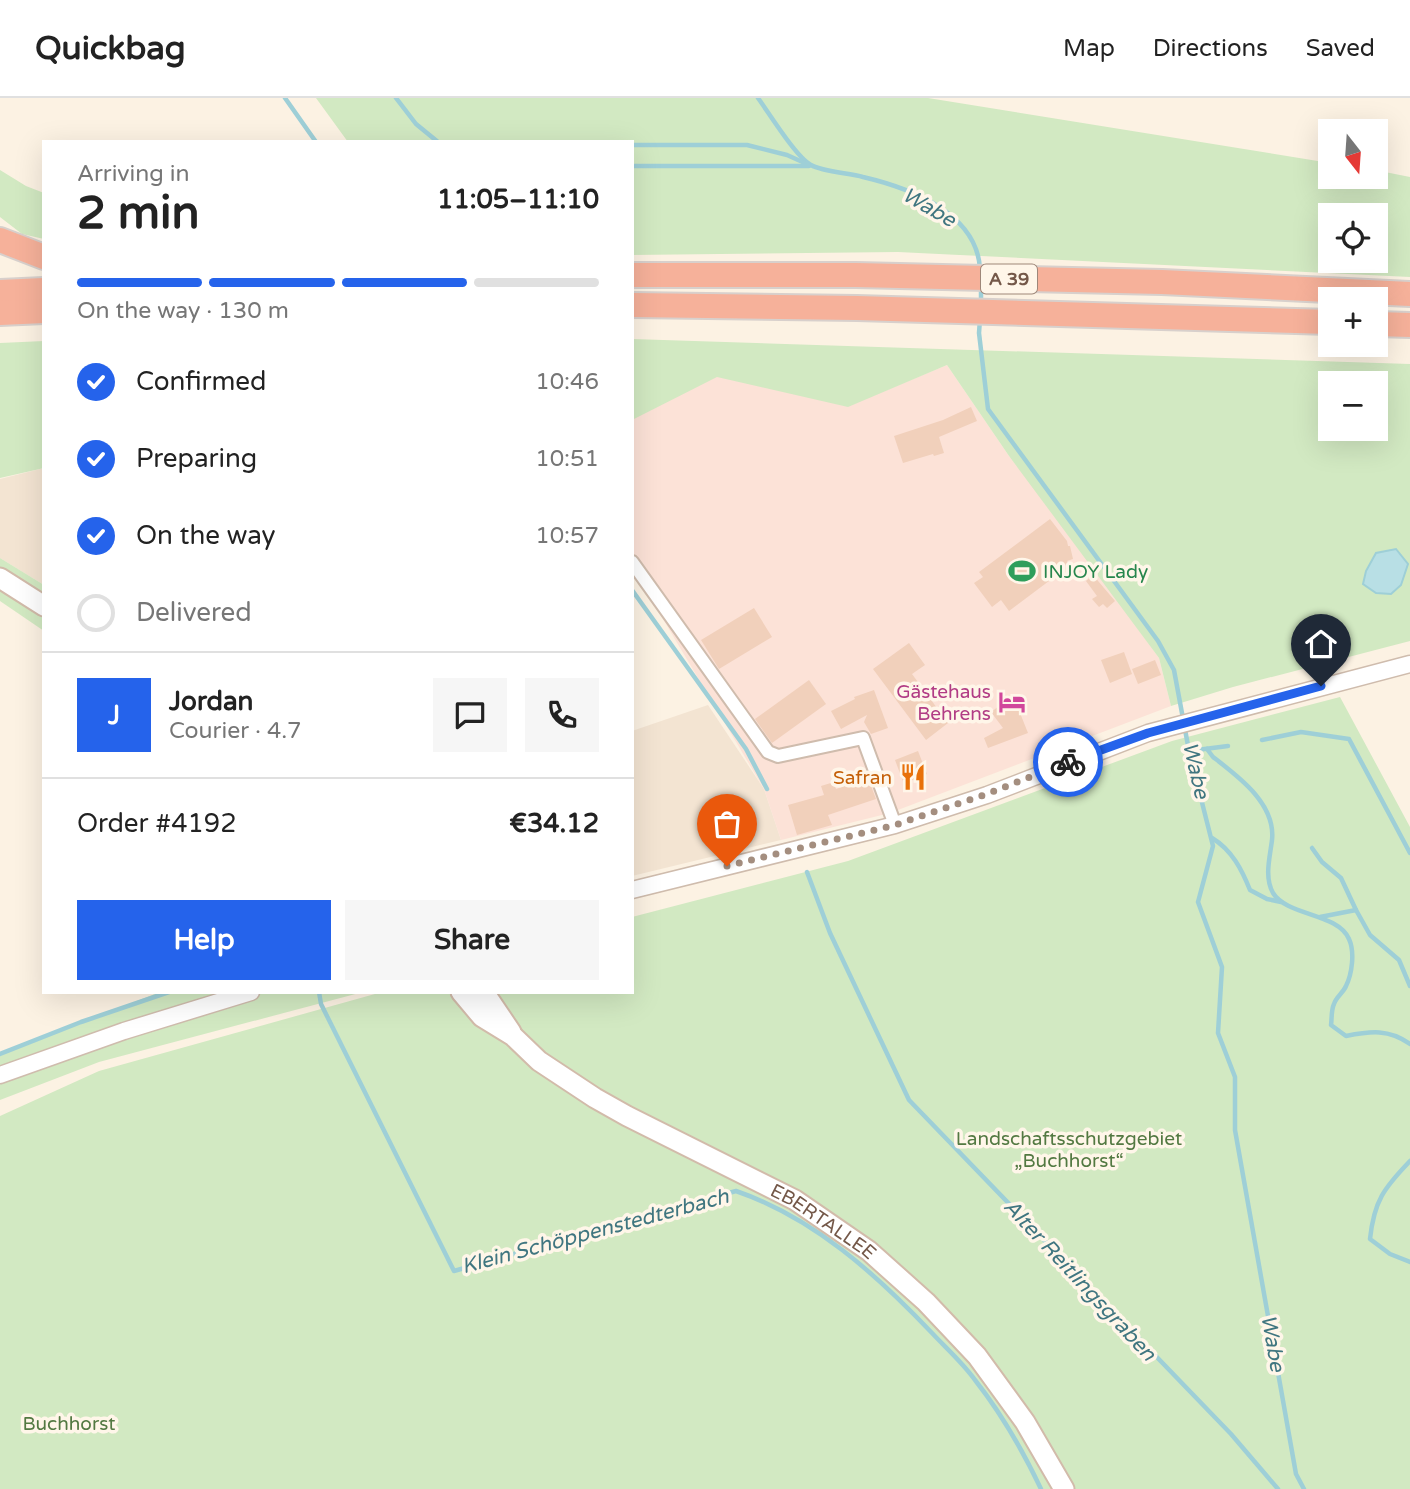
<!DOCTYPE html>
<meta charset="utf-8">
<style>
body{margin:0;font-family:"Varela Round",sans-serif;background:#f6f6f6;color:#222;height:100vh;display:flex;flex-direction:column;font-size:26px;white-space:nowrap}
*{box-sizing:border-box;margin:0}
p{font-size:23px;color:#767676}
.icon{flex:none;width:38px;height:38px;fill:none;stroke:currentColor;stroke-width:2;stroke-linecap:round;stroke-linejoin:round}
.map{position:relative;flex:1;overflow:hidden}
.sheet{position:absolute;left:42px;top:42px;width:592px;height:854px;display:flex;flex-direction:column;background:#fff;border-radius:0px;box-shadow:0 7px 28px #0002}
.sheet>*{flex:none}
.needle{width:46px;rotate:163deg}
.tools{position:absolute;left:1318px;top:21px;display:grid;gap:14px}
.tools a{display:grid;place-items:center;width:70px;height:70px;border-radius:0px;background:#fff;box-shadow:0 7px 28px #0002;font-size:35px}
.pin{position:absolute;display:grid;place-items:center;width:60px;height:60px;color:#fff;margin:-72px -30px;border-radius:50% 50% 50% 0;rotate:-45deg;box-shadow:0 0 7px #0007}
.pin .icon{rotate:45deg}
.courier{position:absolute;display:grid;place-items:center;width:70px;height:70px;margin:-35px;border:5px solid #2563eb;border-radius:50%;background:#fff;color:#222;box-shadow:0 2px 9px #0007}
.headline em{font-style:normal;font-weight:700}
.headline div{display:flex;flex-direction:column-reverse}
.headline{display:flex;align-items:center;justify-content:space-between;height:119px;padding:0 35px}
h1{font-size:46px;font-weight:700;line-height:52px}
.bar{display:grid;grid-template-columns:repeat(4,1fr);gap:10px 7px;align-content:center;height:84px;padding:0 35px}
.bar i{height:9px;border-radius:5px;background:#e0e0e0}
.bar .on{background:#2563eb}
.bar p{grid-column:span 4}
.line{display:flex;align-items:center;gap:18px;padding:0 35px;border-top:2px solid #e0e0e0}
.line div{flex:1}
.round{display:grid;place-items:center;flex:none;width:74px;height:74px;border-radius:0px;background:#f6f6f6}
ol{padding:0 35px;list-style:none}
li{display:flex;align-items:center;gap:21px;height:77px}
li p{margin-inline-start:auto}
li .icon{padding:7px;border-radius:50%;background:#2563eb;color:#fff;stroke-width:4}
li:last-child{color:#767676}
li i{width:38px;height:38px;border:4px solid #e0e0e0;border-radius:50%}
.action{display:flex;gap:14px;margin-top:auto;padding:14px 35px}
.action a{flex:1;height:80px;border-radius:0px;background:#2563eb;color:#fff;font-size:28px;font-weight:700;line-height:80px;text-align:center}
.action a+a{background:#f6f6f6;color:#222}
header{display:flex;align-items:center;gap:42px;box-sizing:border-box;height:98px;padding:0 35px;background:#fff;border-bottom:2px solid #e0e0e0}
header strong{font-size:33px}
nav{display:flex;gap:38px;margin-inline-start:auto;font-size:24px}
.map>svg:first-child{display:block}
.residential{fill:#f3e4d2}
.commercial{fill:#fce2d7}
.green{fill:#d2e9c2;fill-rule:evenodd}
.water{fill:#b8dfe5;stroke:#9ecfd7;stroke-width:2}
.lines{fill:none;stroke-linecap:round;stroke-linejoin:round}
.stream{stroke:#9ecfd7;stroke-width:4.5}
.building{fill:#f1d0bb}
.minor-casing{stroke:#cfbcad;stroke-width:16}
.tertiary-casing{stroke:#cfbcad;stroke-width:19}
.secondary-casing{stroke:#d2bbaa;stroke-width:23}
.motorway-casing{stroke:#d8d0cc;stroke-width:28}
.minor{stroke:#fff;stroke-width:12}
.tertiary{stroke:#fff;stroke-width:16}
.secondary{stroke:#fff;stroke-width:19}
.motorway{stroke:#f6b19a;stroke-width:24}
.done{stroke:#a48e7f;stroke-width:7;stroke-dasharray:0 12.6}
.route{stroke:#2563eb;stroke-width:9}
.labels{text-anchor:middle;stroke-width:7;stroke-linejoin:round;paint-order:stroke}
.shield{fill:#fff6e9;stroke:#9e8779;stroke-width:2}
.shield-label{font-size:18px;font-weight:bold;fill:#745849}
.leisure-label{font-size:19px;fill:#27864d;stroke:#fff6e9;text-anchor:start}
.hotel-label{font-size:19px;fill:#b23c85;stroke:#fff6e9;text-anchor:end}
.food-label{font-size:19px;fill:#c56008;stroke:#fff6e9;text-anchor:end}
.park-label{font-size:19px;fill:#537942;stroke:#fff6e9}
.street-label{font-size:19px;fill:#745849;stroke:#fff6e9}
.water-label{font-size:21px;font-style:italic;fill:#407680;stroke:#fff6e9}
</style>
<header>
<strong>Quickbag</strong>
<nav><a>Map</a><a>Directions</a><a>Saved</a></nav>
</header>
<div class="map">
<svg width="1410" height="1391" viewBox="0 0 1410 1391">
<rect width="100%" height="100%" fill="#fcf2e3"/>
<g class="residential">
<path d="M 44,370 L 44,487 L 0,460 L 0,381 Z"/>
<path d="M 708,607 L 764,691 L 781,742 L 632,778 L 632,633 Z"/>
</g>
<path class="commercial" d="M 947,267 L 1009,358 L 1055,416 L 1159,560 L 1171,608 L 890,715 L 781,742 L 764,691 L 632,469 L 632,310 L 703,269 L 848,308 Z"/>
<g class="green">
<path d="M 316,0 L 928,0 L 1330,65 L 1330,79 L 1376,79 L 1376,73 L 1380,73 L 1410,79 L 1410,179 L 898,154 L 632,157 L 632,44 L 348,44 ZM 1330,117 L 1376,117 L 1376,163 L 1330,163 Z"/>
<path d="M 0,72 L 26,88 L 44,95 L 44,141 L 22,136 L 0,119 Z"/>
<path d="M 632,241 L 1410,266 L 1410,543 L 1233,589 L 1171,608 L 1159,560 L 1009,358 L 947,267 L 848,309 L 717,279 L 632,322 ZM 1330,285 L 1376,285 L 1376,331 L 1330,331 Z"/>
<path d="M 44,243 L 44,370 L 0,380 L 0,245 Z"/>
<path d="M 0,460 L 44,487 L 44,533 L 0,503 Z"/>
<path d="M 1340,599 L 1410,729 L 1410,1391 L 0,1391 L 0,1018 L 99,973 L 382,894 L 632,894 L 632,819 L 848,763 L 1172,643 Z"/>
<path d="M 160,894 L 363,894 L 99,964 L 0,1002 L 0,956 Z"/>
</g>
<path class="water" d="M 1396,451 L 1408,466 L 1401,487 L 1391,496 L 1376,495 L 1363,486 L 1366,473 L 1376,455 Z"/>
<g class="lines">
<g class="stream">
<path d="M 285,0 L 316,44"/>
<path d="M 396,0 L 416,26 L 438,44"/>
<path d="M 758,0 C 769,15 796,59 811,67 C 823,74 849,75 863,79 C 910,90 977,115 980,171"/>
<path d="M 632,47 L 747,47 L 787,57 L 807,66"/>
<path d="M 632,68 L 809,68"/>
<path d="M 981,206 L 981,186"/>
<path d="M 980,221 L 979,235 L 988,311 L 1158,543 L 1174,572 L 1189,653 L 1213,748 L 1198,804 L 1222,869 L 1218,935 L 1235,979 L 1235,1032 L 1296,1376 L 1304,1391"/>
<path d="M 632,492 L 746,651 L 767,691"/>
<path d="M 1262,642 L 1301,634 L 1349,641 L 1410,755"/>
<path d="M 1207,651 L 1213,659 C 1239,679 1276,706 1272,742 C 1270,759 1264,779 1273,795 C 1287,818 1338,815 1349,841 C 1355,854 1352,876 1346,888 C 1343,895 1336,899 1334,906 C 1331,912 1332,921 1331,927 L 1346,938 C 1371,933 1389,931 1410,946"/>
<path d="M 1189,653 L 1228,648"/>
<path d="M 1212,740 C 1232,752 1242,772 1250,792 L 1267,801 L 1281,804"/>
<path d="M 1312,750 L 1322,764 L 1341,780 L 1356,812"/>
<path d="M 807,774 L 830,835 L 909,1002 L 1231,1336 L 1278,1391"/>
<path d="M 1320,819 L 1356,812 L 1370,837 L 1399,862 L 1410,888"/>
<path d="M 319,894 L 321,906 L 454,1173 L 736,1093 C 814,1120 876,1176 932,1235 C 946,1250 963,1265 975,1282 C 1001,1315 1023,1353 1041,1391"/>
<path d="M 0,956 L 81,924 L 169,894"/>
<path d="M 1410,1063 C 1384,1090 1374,1103 1370,1141 L 1390,1156 L 1410,1164"/>
</g>
</g>
<g class="building">
<path d="M 971,309 L 977,323 L 939,339 L 944,355 L 934,358 L 933,356 L 903,365 L 894,338 L 943,322 Z"/>
<path d="M 1050,421 L 1067,443 L 1068,448 L 1070,448 L 1073,461 L 1067,463 L 1072,471 L 1063,478 L 1057,477 L 1009,513 L 1001,502 L 992,509 L 974,485 L 983,479 L 979,474 Z"/>
<path d="M 1093,477 L 1115,503 L 1107,510 L 1103,506 L 1099,509 L 1092,501 L 1097,498 L 1086,483 Z"/>
<path d="M 754,510 L 772,539 L 719,571 L 701,542 Z"/>
<path d="M 909,545 L 925,567 L 912,576 L 948,625 L 926,642 L 873,571 Z"/>
<path d="M 1124,554 L 1132,576 L 1110,585 L 1101,562 Z"/>
<path d="M 1155,562 L 1161,577 L 1138,586 L 1132,571 Z"/>
<path d="M 809,582 L 826,606 L 772,645 L 755,621 Z"/>
<path d="M 874,592 L 888,630 L 871,636 L 864,624 L 867,617 L 841,631 L 831,613 L 855,601 L 854,599 Z"/>
<path d="M 1014,597 L 1025,612 L 1020,615 L 1028,635 L 988,650 L 984,640 L 1003,630 L 991,614 Z"/>
<path d="M 918,653 L 927,676 L 904,686 L 895,662 Z"/>
<path d="M 868,680 L 876,701 L 828,717 L 832,727 L 797,737 L 788,707 L 824,697 L 821,688 L 834,684 L 836,691 Z"/>
</g>
<g class="lines">
<defs>
<path id="minor" d="M 632,464 L 768,654 L 778,658 L 863,640 L 895,727"/>
<g id="tertiary">
<path d="M 632,792 L 895,727 L 987,697 L 1148,635 L 1410,566"/>
<path d="M 0,977 L 124,933 L 251,894"/>
</g>
<g id="secondary">
<path d="M 0,480 L 44,508"/>
<path id="s1" d="M 461,894 L 482,919 L 513,938 L 539,963 L 595,1000 L 627,1018 L 795,1102 L 869,1153 L 926,1204 L 977,1258 L 1025,1324 L 1064,1391"/>
<path d="M 484,894 L 511,934"/>
</g>
<g id="motorway">
<path d="M 0,142 L 44,159"/>
<path d="M 632,177 L 856,177 L 1162,184 L 1410,196"/>
<path d="M 0,194 L 44,192"/>
<path d="M 632,207 L 857,210 L 1330,224"/>
<path d="M 0,215 L 44,213"/>
<path d="M 1376,226 L 1410,227"/>
</g>
</defs>
<use href="#minor" class="minor-casing"/>
<use href="#tertiary" class="tertiary-casing"/>
<use href="#secondary" class="secondary-casing"/>
<use href="#motorway" class="motorway-casing"/>
<use href="#minor" class="minor"/>
<use href="#tertiary" class="tertiary"/>
<use href="#secondary" class="secondary"/>
<use href="#motorway" class="motorway"/>
</g>
<g class="lines">
<path class="done" d="M 727,768 L 895,727 L 987,696 L 1068,664"/>
<path class="route" d="M 1068,664 L 1148,635 L 1321,588"/>
</g>
<defs>
<symbol id="stadium-bare" viewBox="-9 -9 18 18"><path d="M0-5a6.5 5 0 1 0 0 10a6.5 5 0 1 0 0-10ZM-3.5-1.8h7v3.6h-7Z" fill="#2e9e5b" stroke="#fff6e9" stroke-width="2.5" paint-order="stroke"/></symbol>
<symbol id="hotel-bare" viewBox="-9 -9 18 18"><path d="M-6-4.5h1.5V1H6V5H4.5V3h-9V5H-6ZM-4 0a1.8 1.8 0 1 1 3.6 0ZM.5 0V-2.5h3Q6-2.5 6 0Z" fill="#d1479c" stroke="#fff6e9" stroke-width="2.5" paint-order="stroke"/></symbol>
<symbol id="restaurant-bare" viewBox="-9 -9 18 18"><path d="M-5-6h1v4h1v-4h1v4h1v-4h1v5L-1.5 .5V6h-2V.5L-5-1ZM5-6V6H3V1.5H1.5Q1.5-4 5-6Z" fill="#e8710a" stroke="#fff6e9" stroke-width="2.5" paint-order="stroke"/></symbol>
</defs>
<g fill-rule="evenodd">
<use href="#stadium-bare" x="1003" y="454" width="38" height="38"/>
<use href="#hotel-bare" x="993" y="585" width="38" height="38"/>
<use href="#restaurant-bare" x="894" y="660" width="38" height="38"/>
</g>
<g class="labels">
<rect class="shield" x="981" y="166.5" width="56" height="29" rx="5"/>
<g class="shield-label">
<text x="1009" y="187">A 39</text>
</g>
<g class="leisure-label">
<text x="1043" y="480">INJOY Lady</text>
</g>
<g class="hotel-label">
<text x="991" y="600">Gästehaus<tspan x="991" dy="22">Behrens</tspan></text>
</g>
<g class="food-label">
<text x="892" y="686">Safran</text>
</g>
<g class="park-label">
<text x="1069" y="1047">Landschaftsschutzgebiet<tspan x="1069" dy="22">„Buchhorst“</tspan></text>
<text x="69" y="1332">Buchhorst</text>
</g>
<g class="street-label">
<text dy="7" stroke="none"><textPath href="#s1" startOffset="432">EBERTALLEE</textPath></text>
</g>
<g class="water-label">
<text transform="translate(929 109) rotate(30)" y="7">Wabe</text>
<text transform="translate(1196 672) rotate(77)" y="7">Wabe</text>
<text transform="translate(595 1133) rotate(-15)" y="7">Klein Schöppenstedterbach</text>
<text transform="translate(1080 1182) rotate(47)" y="7">Alter Reitlingsgraben</text>
<text transform="translate(1273 1245) rotate(80)" y="7">Wabe</text>
</g>
</g>
</svg>
<div class="tools">
<a><svg class="needle" viewBox="-14 -14 28 28"><path d="M0-13l5 13h-10z" fill="#e53935"/><path d="M0 13l5-13h-10z" fill="#767676"/></svg></a>
<a><svg class="icon" aria-label="locate" viewBox="0 0 24 24"><circle cx="12" cy="12" r="6"/><path d="M12 2v4M12 18v4M2 12h4M18 12h4"/></svg></a>
<a>+</a>
<a>−</a>
</div>
<div class="pin" style="left:727px;top:768px;background:#ea580c"><svg class="icon" aria-label="bag" viewBox="0 0 24 24"><path d="M5 8h14l-1 12H6zM9 8a3 3 0 0 1 6 0"/></svg></div>
<div class="pin" style="left:1321px;top:588px;background:#1f2937"><svg class="icon" aria-label="home" viewBox="0 0 24 24"><path d="M3 11l9-7 9 7M6 9v11h12V9"/></svg></div>
<div class="courier" style="left:1068px;top:664px"><svg class="icon" aria-label="bike" viewBox="0 0 24 24"><circle cx="6" cy="16" r="4"/><circle cx="18" cy="16" r="4"/><path d="M6 16l4-8h5l3 8M10 8l3 8H6M13 5h3"/></svg></div>
<section class="sheet">
<div class="headline"><div><h1>2 min</h1><p>Arriving in</p></div><em>11:05–11:10</em></div>
<div class="bar"><i class="on"></i><i class="on"></i><i class="on"></i><i></i><p>On the way · 130 m</p></div>
<ol>
<li><svg class="icon" aria-label="check" viewBox="0 0 24 24"><path d="M5 12l5 5 9-10"/></svg>Confirmed<p>10:46</p></li>
<li><svg class="icon" aria-label="check" viewBox="0 0 24 24"><path d="M5 12l5 5 9-10"/></svg>Preparing<p>10:51</p></li>
<li><svg class="icon" aria-label="check" viewBox="0 0 24 24"><path d="M5 12l5 5 9-10"/></svg>On the way<p>10:57</p></li>
<li><i></i>Delivered</li>
</ol>
<div class="line" style="height:126px"><b class="round" style="background:#2563eb;color:#fff">J</b><div><b>Jordan</b><p>Courier · 4.7</p></div><a class="round"><svg class="icon" aria-label="chat" viewBox="0 0 24 24"><path d="M4 5h16v11H9l-5 4z"/></svg></a><a class="round"><svg class="icon" aria-label="phone" viewBox="0 0 24 24"><path d="M5 4h4l2 5-3 2q2 4 5 5l2-3 5 2v4C11 20 4 13 5 4z"/></svg></a></div>
<div class="line" style="height:91px"><div>Order #4192</div><b>€34.12</b></div>
<div class="action"><a>Help</a><a>Share</a></div>
</section>
</div>
